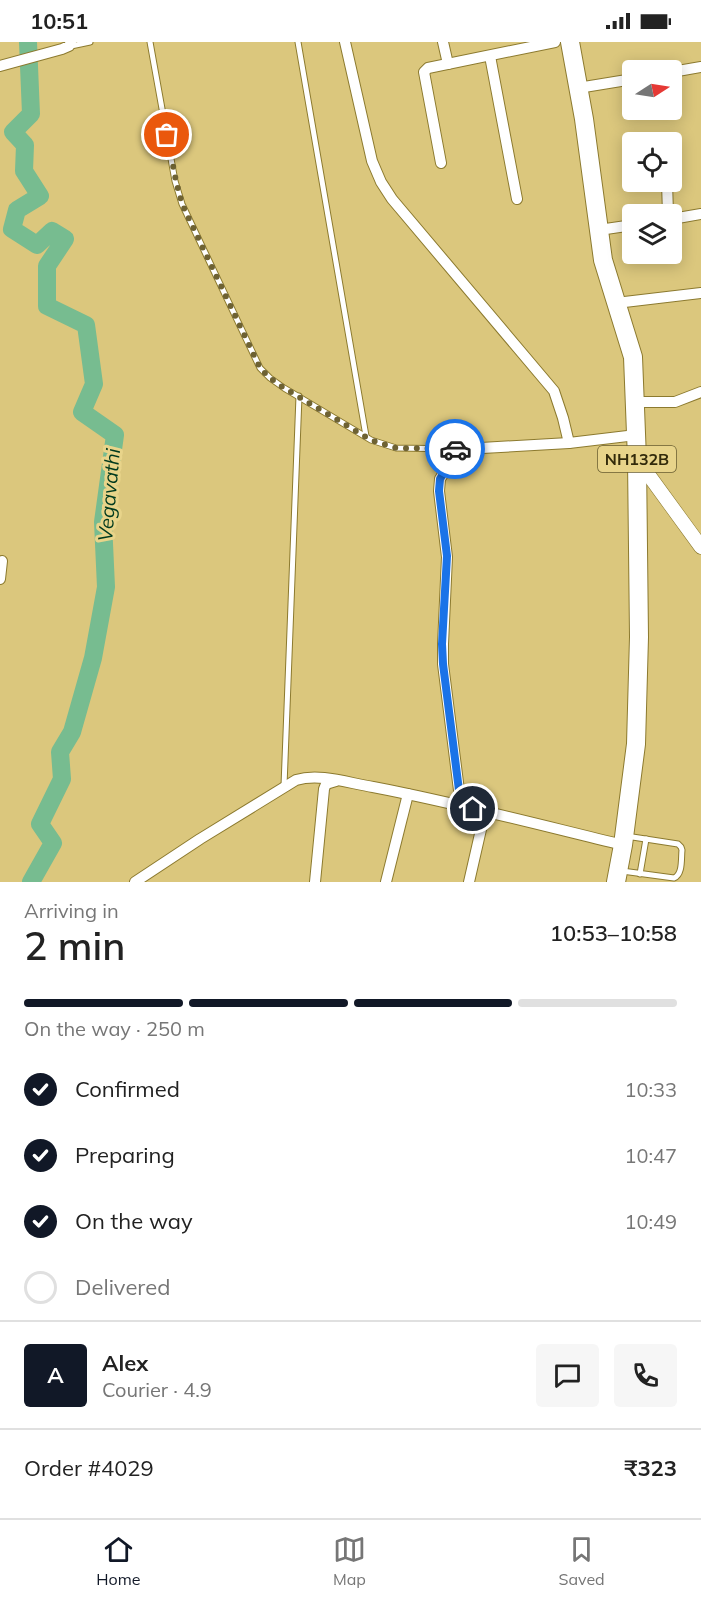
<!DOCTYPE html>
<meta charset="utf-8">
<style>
body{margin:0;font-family:Mulish,sans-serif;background:#f6f6f6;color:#222;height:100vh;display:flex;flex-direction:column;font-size:22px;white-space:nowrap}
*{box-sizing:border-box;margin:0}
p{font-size:20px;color:#767676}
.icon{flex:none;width:33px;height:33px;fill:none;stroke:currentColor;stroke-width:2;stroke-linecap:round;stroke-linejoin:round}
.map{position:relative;height:840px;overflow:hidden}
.panel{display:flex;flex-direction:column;background:#fff;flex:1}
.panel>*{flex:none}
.needle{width:39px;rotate:78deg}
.buttons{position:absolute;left:622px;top:18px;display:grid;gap:12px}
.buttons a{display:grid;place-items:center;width:60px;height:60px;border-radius:6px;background:#fff;box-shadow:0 3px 15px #0003;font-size:30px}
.pin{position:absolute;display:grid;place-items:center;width:51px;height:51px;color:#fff;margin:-26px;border:3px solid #fff;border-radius:50%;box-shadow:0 2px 6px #0007}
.courier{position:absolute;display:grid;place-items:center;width:60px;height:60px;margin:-30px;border:4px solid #1a73e8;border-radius:50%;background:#fff;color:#222;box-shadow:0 2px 8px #0007}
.headline em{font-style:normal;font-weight:600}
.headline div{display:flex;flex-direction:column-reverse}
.headline{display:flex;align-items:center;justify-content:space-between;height:102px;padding:0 24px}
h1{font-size:39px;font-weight:600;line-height:45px}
.bar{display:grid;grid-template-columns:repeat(4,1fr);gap:9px 6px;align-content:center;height:72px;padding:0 24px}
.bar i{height:8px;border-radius:4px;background:#e0e0e0}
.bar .active{background:#111827}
.bar p{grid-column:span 4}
.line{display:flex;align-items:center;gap:15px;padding:0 24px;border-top:2px solid #e0e0e0}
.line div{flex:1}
.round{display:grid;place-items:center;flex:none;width:63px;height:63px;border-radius:6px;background:#f6f6f6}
ol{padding:0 24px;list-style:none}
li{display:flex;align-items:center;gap:18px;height:66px}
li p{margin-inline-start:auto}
li .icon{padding:6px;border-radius:50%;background:#111827;color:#fff;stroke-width:4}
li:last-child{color:#767676}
li i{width:33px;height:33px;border:3px solid #e0e0e0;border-radius:50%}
.status{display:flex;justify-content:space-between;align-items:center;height:42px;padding:0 30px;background:#fff;direction:ltr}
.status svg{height:16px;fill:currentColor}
.tab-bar{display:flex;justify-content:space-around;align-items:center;height:84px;border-top:2px solid #e0e0e0;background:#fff;font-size:16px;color:#767676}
.tab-bar a{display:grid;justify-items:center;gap:3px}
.tab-bar .active{color:#111827}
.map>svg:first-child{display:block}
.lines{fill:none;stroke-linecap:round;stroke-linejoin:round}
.river{stroke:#77bc90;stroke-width:18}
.service-casing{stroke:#8c7a2f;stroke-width:7}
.minor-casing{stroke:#8c7a2f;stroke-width:12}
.tertiary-casing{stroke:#8c7a2f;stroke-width:15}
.trunk-casing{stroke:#8c7a2f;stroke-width:20}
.service{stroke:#fff;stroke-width:5}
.minor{stroke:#fff;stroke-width:10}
.tertiary{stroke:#fff;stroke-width:14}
.trunk{stroke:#fff;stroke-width:18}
.done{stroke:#6e6233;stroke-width:6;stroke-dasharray:0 10.8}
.route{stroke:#1a73e8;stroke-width:8}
.labels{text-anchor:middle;stroke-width:6;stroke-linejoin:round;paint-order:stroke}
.shield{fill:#e8d48a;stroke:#695e31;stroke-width:1.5}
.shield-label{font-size:16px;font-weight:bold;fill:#332b0b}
.water-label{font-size:20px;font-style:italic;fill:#003a1e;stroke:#e8d48a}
</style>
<div class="status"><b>10:51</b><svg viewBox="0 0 49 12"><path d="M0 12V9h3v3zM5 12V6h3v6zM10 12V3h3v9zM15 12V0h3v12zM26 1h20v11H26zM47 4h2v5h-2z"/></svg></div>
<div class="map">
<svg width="701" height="840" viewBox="0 0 701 840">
<rect width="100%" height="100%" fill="#dbc77d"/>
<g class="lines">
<path class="river" d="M 28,0 L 31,72 L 13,90 L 25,103 L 24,129 L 40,154 L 17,168 L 12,187 L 37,203 L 52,189 L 65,197 L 47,224 L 47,264 L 86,283 L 94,342 L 82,370 L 115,393 L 103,480 L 106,545 L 93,616 L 72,690 L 60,710 L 62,737 L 40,782 L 53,801 L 31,840"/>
<defs>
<g id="service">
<path d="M 150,0 L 175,139 L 182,162 L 260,326 L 270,336 L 284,346 L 371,398 L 396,406 L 461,407"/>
<path d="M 298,0 L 366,394"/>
<path d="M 71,4 L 90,0"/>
<path d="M 284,744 L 299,354"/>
<path d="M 622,829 L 674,836 C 683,832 681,817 682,808 L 681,805 L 678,802 L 626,794"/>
<path d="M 640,832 L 646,797"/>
</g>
<g id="minor">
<path d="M 345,0 L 372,119 L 381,140 L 392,157 L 554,349 L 563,376 L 569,401"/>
<path d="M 443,0 L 448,22"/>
<path d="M 490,14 L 517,157"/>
<path d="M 0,24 L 62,7 L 69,4 L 71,0"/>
<path d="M 672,30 L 701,25"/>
<path d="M 578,46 L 633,37"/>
<path d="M 441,121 L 424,30 L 428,26 L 555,0"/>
<path d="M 667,140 L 668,172"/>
<path d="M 672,177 L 701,172"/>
<path d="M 599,188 L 633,183"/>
<path d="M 616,261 L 701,251"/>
<path d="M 635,360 L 675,360 L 701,350"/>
<path d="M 0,537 L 2,519"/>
<path d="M 461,764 L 443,622 L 443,602 L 447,515 L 439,449 L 440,437 L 450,421 L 464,407 L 569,401 L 636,393"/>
<path d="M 135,840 L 200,797 L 296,738 C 320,731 348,741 373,745 C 457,761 540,783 623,803"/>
<path d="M 315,840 L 324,747 L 326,742 L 336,739"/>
<path d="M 386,840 L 408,752"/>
<path d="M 469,840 L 485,770"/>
</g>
<path id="tertiary" d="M 637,417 L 701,505"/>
<path id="trunk" d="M 570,0 L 584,77 L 603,218 L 633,315 L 637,417 L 639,595 L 636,702 L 623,803 L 616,840"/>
</defs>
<use href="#service" class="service-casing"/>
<use href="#minor" class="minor-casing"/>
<use href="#tertiary" class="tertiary-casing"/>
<use href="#trunk" class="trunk-casing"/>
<use href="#service" class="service"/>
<use href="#minor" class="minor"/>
<use href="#tertiary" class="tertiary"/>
<use href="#trunk" class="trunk"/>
</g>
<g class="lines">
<path class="done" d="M 167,93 L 176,139 L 182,162 L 260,326 L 270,336 L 284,346 L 371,398 L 383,402 L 396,406 L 455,407"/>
<path class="route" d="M 455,407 L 464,407 L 450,420 L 440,437 L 439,449 L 447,514 L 442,602 L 443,622 L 461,764 L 473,767"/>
</g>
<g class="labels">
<rect class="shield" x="598" y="404" width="78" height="26" rx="4.5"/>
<g class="shield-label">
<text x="637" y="423">NH132B</text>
</g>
<g class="water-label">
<text transform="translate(109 453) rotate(-85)" y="7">Vegavathi</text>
</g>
</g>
</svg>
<div class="buttons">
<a><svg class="needle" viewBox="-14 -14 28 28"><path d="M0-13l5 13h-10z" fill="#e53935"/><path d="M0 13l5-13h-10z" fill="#767676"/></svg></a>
<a><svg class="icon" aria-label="locate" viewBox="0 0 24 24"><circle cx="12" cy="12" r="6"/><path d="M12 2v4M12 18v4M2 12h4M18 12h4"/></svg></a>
<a><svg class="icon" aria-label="layers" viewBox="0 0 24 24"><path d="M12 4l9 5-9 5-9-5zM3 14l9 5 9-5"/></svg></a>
</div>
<div class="pin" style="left:167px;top:93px;background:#ea580c"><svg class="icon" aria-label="bag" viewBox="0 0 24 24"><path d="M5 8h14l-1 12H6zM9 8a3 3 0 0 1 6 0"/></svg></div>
<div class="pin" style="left:473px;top:767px;background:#1f2937"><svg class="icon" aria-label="home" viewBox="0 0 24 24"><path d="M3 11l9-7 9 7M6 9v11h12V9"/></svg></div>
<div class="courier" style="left:455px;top:407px"><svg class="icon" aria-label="car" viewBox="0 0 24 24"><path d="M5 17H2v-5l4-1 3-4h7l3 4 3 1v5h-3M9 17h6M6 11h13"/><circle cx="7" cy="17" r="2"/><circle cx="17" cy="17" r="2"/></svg></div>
</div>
<section class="panel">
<div class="headline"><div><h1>2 min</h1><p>Arriving in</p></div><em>10:53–10:58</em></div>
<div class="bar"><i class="active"></i><i class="active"></i><i class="active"></i><i></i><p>On the way · 250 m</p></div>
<ol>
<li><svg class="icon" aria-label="check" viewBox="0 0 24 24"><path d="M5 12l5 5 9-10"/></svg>Confirmed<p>10:33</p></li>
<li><svg class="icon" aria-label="check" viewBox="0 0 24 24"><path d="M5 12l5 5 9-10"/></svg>Preparing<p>10:47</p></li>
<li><svg class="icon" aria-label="check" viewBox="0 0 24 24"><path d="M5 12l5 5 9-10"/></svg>On the way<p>10:49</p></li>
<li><i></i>Delivered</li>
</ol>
<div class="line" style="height:108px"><b class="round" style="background:#111827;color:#fff">A</b><div><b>Alex</b><p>Courier · 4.9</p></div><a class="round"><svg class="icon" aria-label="chat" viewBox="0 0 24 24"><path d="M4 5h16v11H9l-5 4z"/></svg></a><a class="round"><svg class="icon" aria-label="phone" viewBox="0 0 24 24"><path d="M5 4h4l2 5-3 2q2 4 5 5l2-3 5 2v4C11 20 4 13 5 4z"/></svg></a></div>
<div class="line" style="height:78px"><div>Order #4029</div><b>₹323</b></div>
</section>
<nav class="tab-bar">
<a class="active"><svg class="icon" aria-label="home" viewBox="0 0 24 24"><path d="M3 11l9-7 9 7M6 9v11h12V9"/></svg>Home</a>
<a><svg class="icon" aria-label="map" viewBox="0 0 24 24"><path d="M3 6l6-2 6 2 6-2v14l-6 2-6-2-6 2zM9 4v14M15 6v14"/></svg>Map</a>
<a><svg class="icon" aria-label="saved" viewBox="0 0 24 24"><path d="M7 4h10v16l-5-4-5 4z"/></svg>Saved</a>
</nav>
